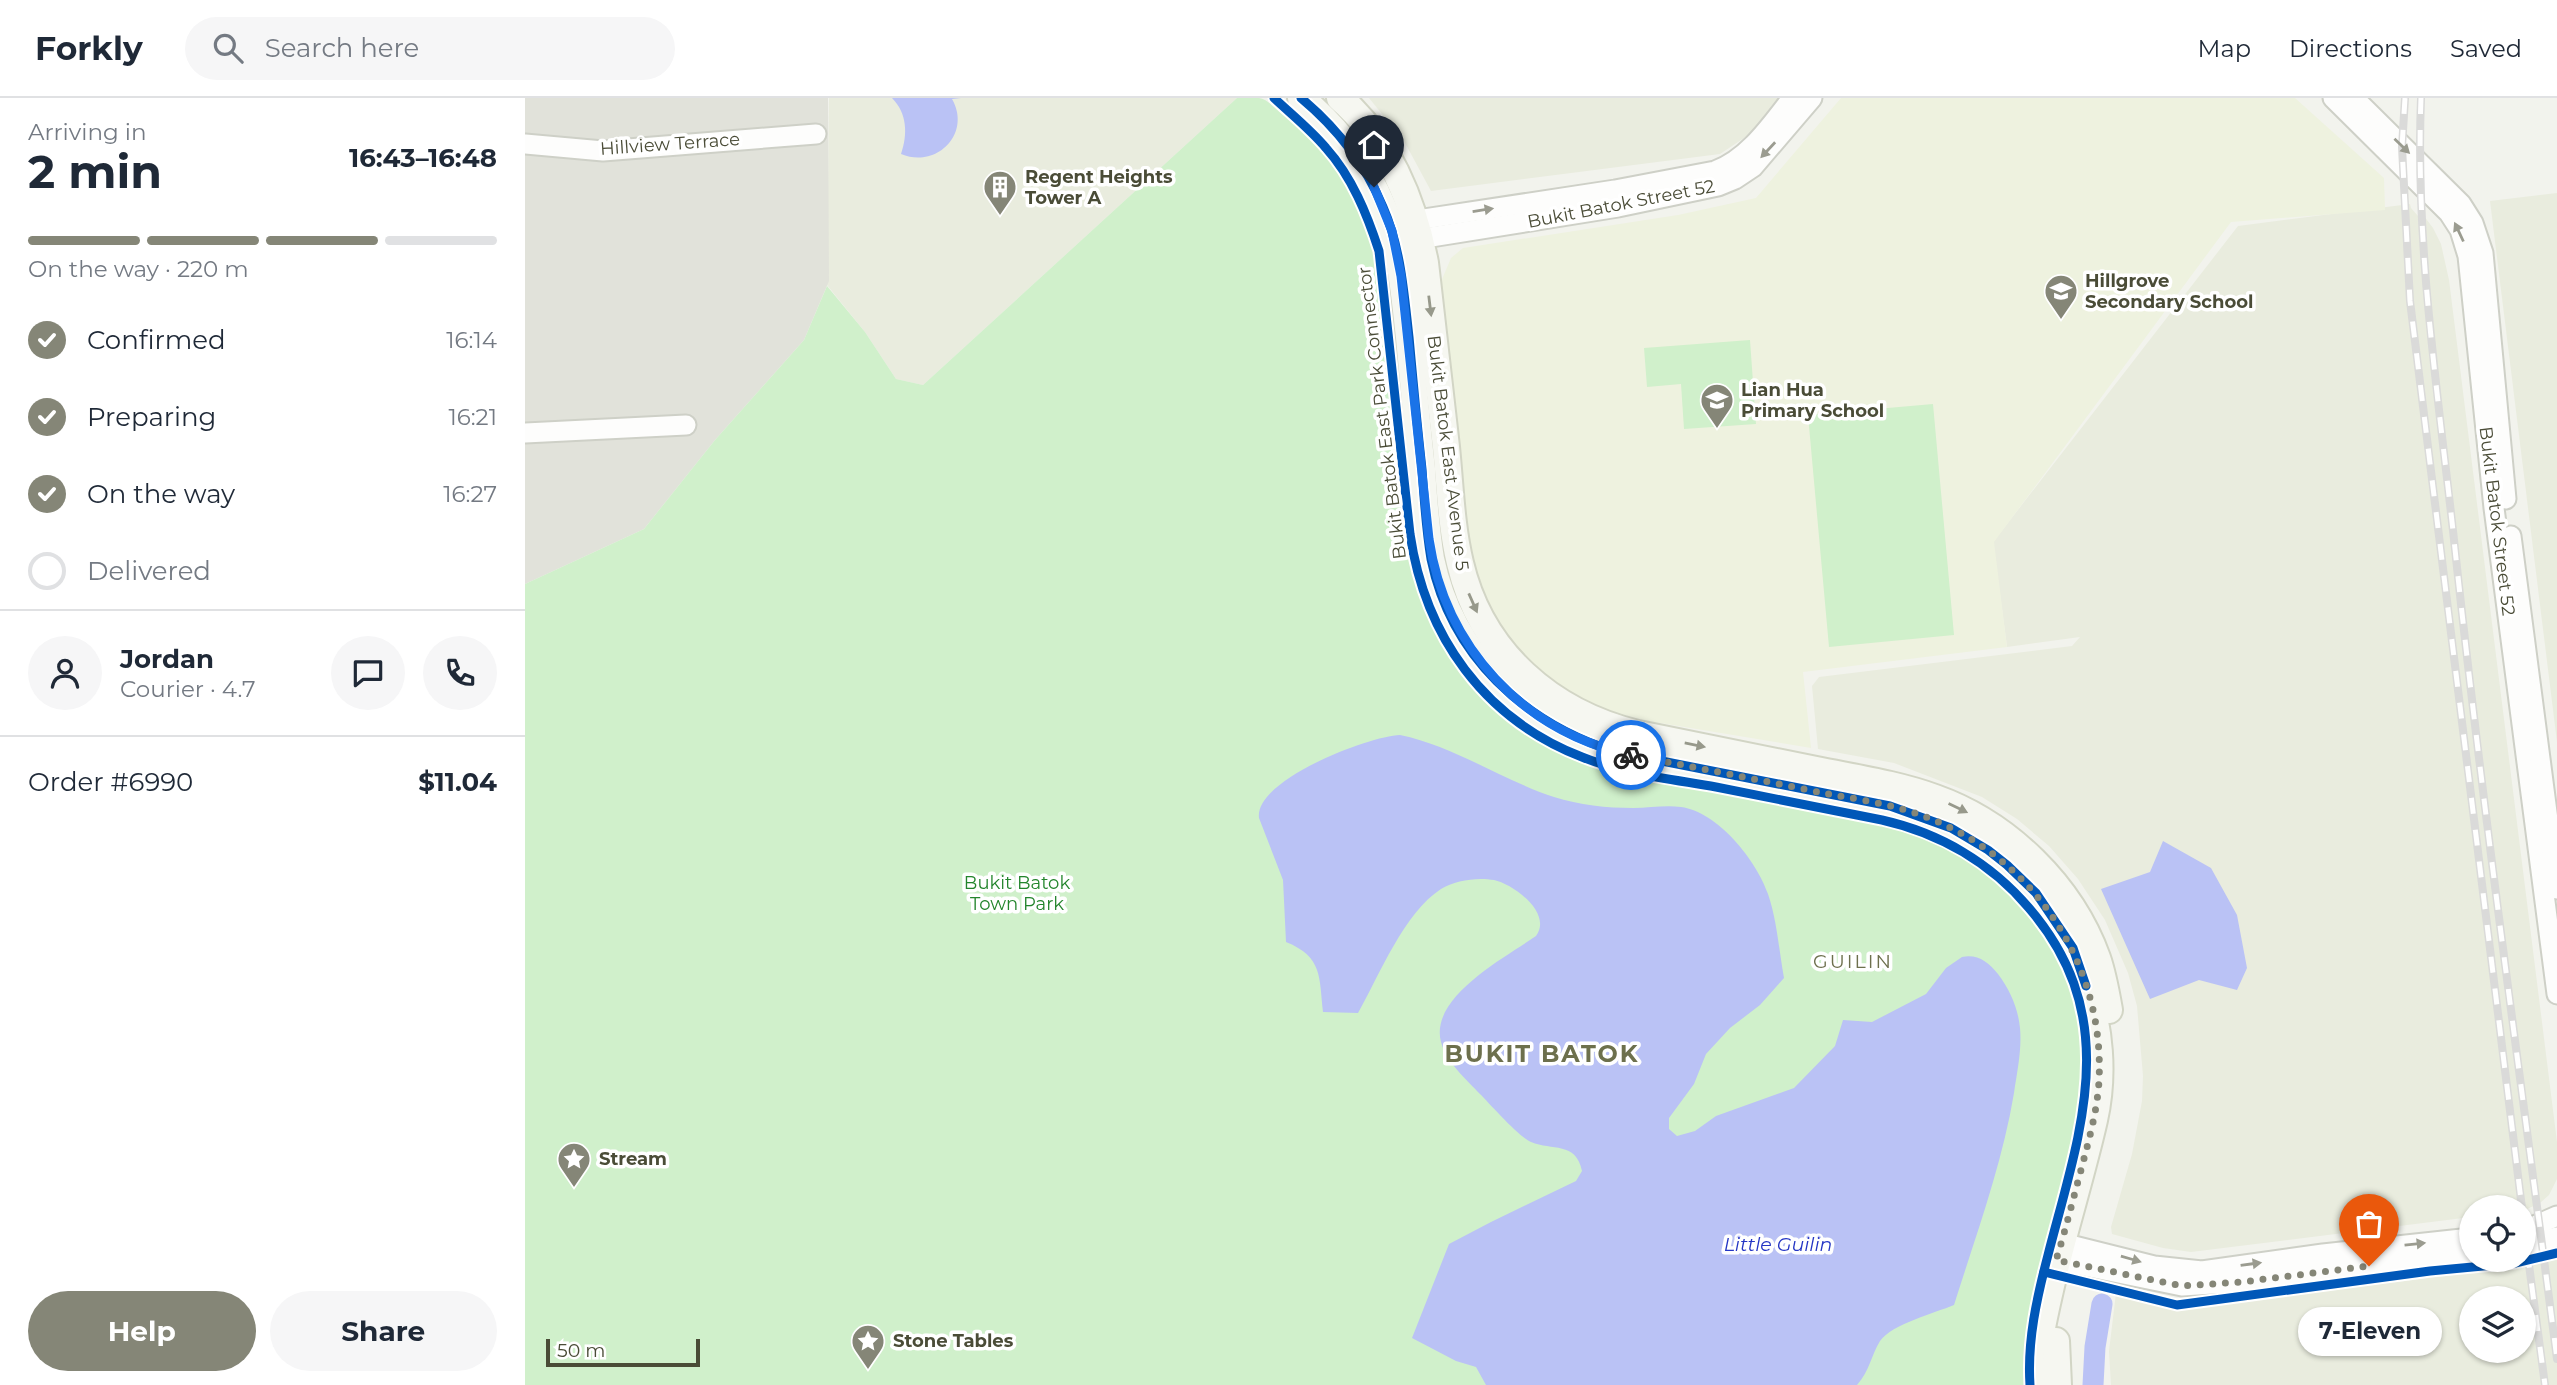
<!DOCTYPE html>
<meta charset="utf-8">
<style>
body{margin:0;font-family:Montserrat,sans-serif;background:#f6f6f7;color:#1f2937;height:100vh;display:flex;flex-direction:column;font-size:26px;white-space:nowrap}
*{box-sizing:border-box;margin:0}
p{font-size:23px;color:#747a83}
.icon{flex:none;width:38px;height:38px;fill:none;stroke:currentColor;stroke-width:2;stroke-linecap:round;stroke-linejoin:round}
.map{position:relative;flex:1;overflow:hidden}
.side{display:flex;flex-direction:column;background:#fff;width:525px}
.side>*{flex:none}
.buttons{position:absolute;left:1934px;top:1097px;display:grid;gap:14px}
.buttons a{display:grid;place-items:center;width:77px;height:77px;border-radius:50%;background:#fff;box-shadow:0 2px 5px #0004;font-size:35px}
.scale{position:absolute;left:21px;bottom:18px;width:154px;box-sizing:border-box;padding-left:7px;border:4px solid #4a4c37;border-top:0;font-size:19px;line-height:24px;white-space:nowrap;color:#4a4c37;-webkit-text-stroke:5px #fff;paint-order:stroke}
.pin{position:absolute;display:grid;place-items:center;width:60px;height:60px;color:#fff;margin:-72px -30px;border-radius:50% 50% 50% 0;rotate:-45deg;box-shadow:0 0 7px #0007}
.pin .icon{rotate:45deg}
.courier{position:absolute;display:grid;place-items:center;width:70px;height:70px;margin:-35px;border:5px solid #1a73e8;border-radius:50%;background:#fff;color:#222;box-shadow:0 2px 9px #0007}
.bubble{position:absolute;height:49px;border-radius:24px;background:#fff;box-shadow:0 2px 5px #0004;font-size:23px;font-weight:700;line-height:49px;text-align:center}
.head em{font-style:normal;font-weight:700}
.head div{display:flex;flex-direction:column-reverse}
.head{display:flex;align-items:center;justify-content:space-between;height:119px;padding:0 28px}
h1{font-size:46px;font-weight:700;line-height:52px}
.bar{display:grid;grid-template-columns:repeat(4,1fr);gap:10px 7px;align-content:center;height:84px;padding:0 28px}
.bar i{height:9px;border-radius:5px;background:#e0e1e3}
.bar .on{background:#858677}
.bar p{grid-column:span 4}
.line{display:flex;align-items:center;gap:18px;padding:0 28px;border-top:2px solid #e0e1e3}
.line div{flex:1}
.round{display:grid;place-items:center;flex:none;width:74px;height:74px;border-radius:37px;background:#f6f6f7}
ol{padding:0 28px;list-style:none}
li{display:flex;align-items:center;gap:21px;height:77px}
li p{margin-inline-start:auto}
li .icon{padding:7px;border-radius:50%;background:#858677;color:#fff;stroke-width:4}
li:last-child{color:#747a83}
li i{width:38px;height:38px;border:4px solid #e0e1e3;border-radius:50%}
.primary-button{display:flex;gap:14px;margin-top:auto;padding:14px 28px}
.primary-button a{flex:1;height:80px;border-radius:42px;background:#858677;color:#fff;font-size:28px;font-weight:700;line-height:80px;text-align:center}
.primary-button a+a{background:#f6f6f7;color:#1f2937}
header{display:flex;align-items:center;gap:42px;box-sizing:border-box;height:98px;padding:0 35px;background:#fff;border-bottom:2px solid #e0e1e3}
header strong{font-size:33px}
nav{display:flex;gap:38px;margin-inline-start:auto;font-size:24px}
.search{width:490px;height:63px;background:#f6f6f7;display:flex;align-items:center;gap:18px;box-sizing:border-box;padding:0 24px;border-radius:38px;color:#747a83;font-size:26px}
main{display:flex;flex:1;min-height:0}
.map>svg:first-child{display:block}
.residential{fill:#e9ecde;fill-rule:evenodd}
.industrial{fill:#e1e2da}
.education{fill:#eef2df}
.green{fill:#d0f0cb}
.water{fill:#bac2f5}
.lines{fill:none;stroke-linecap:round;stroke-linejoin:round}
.canal{stroke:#bac2f5;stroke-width:21}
.street-casing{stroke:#ced0c7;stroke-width:23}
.secondary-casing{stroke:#d2d5c5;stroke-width:30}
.street{stroke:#fdfdfc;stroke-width:19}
.secondary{stroke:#f6f7f1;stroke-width:26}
.rail-casing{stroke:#dadad9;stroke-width:8}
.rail{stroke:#fff;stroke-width:5;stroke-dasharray:16;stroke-linecap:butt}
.cycleway-casing{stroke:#fff;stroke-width:13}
.cycleway{stroke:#0057b8;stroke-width:9}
.oneway{fill:#9b9c90}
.oneway2{fill:#97998b}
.done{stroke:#858677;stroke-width:7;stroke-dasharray:0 12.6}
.route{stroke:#1a73e8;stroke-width:9}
.labels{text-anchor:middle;stroke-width:7;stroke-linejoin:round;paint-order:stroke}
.street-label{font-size:18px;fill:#4a4c37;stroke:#fff}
.poi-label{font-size:18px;font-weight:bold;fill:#4a4c37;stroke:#fff;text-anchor:start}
.park-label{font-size:18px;fill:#23852c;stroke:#fff}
.neighbourhood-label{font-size:19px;letter-spacing:2px;fill:#6d704d;stroke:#fff}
.water-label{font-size:19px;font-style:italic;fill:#2435c4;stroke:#fff}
.district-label{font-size:24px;font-weight:bold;letter-spacing:2px;fill:#6d704d;stroke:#fff}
</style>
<header>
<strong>Forkly</strong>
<div class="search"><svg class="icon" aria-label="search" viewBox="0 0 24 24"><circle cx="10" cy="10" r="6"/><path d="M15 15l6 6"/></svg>Search here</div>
<nav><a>Map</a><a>Directions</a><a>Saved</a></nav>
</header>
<main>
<section class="side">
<div class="head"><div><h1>2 min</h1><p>Arriving in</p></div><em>16:43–16:48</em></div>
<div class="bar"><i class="on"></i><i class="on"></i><i class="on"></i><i></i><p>On the way · 220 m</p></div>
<ol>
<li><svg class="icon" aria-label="check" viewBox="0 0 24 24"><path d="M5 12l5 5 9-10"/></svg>Confirmed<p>16:14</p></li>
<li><svg class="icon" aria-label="check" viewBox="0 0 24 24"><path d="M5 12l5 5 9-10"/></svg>Preparing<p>16:21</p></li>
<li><svg class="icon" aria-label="check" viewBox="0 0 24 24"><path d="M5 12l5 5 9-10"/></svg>On the way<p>16:27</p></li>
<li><i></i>Delivered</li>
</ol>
<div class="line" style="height:126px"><a class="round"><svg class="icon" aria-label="person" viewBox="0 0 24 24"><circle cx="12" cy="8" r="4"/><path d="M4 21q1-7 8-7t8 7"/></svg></a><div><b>Jordan</b><p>Courier · 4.7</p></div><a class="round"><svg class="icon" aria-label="chat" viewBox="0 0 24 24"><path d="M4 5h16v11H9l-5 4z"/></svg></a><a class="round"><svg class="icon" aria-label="phone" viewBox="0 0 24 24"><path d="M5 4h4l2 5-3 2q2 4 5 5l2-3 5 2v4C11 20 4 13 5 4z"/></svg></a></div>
<div class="line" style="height:91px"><div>Order #6990</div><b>$11.04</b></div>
<div class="primary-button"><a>Help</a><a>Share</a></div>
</section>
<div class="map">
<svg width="2032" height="1287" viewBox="0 0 2032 1287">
<rect width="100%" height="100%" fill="#f2f3ed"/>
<g class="residential">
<path d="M 304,0 L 712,0 L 398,287 L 371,281 L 340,234 L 302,187 Z"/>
<path d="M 844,0 L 1262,0 L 1243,24 L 1195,56 L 906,93 L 879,43 Z"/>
<path d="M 2032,95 L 2032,644 L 1965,103 Z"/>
<path d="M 1885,106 L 1886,110 L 1893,118 L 1899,118 L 1908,130 L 1916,146 L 1924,182 L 2032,1044 L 2032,1081 L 2024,1097 L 2015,1105 L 2000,1112 L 1998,1110 L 1946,1110 L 1946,1119 L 1666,1154 L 1638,1150 L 1587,1136 L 1586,1129 L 1607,1056 L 1617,1003 L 1618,978 L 1612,908 L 1603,875 L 1580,822 L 1553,781 L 1524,748 L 1492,721 L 1457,699 L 1369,665 L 1293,651 L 1287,588 L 1294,579 L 1547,548 L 1555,539 L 1482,549 L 1468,444 L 1713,128 Z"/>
<path d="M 2032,1157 L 2032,1287 L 1586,1287 L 1584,1253 L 1591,1195 L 1662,1210 L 1993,1169 ZM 1946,1200 L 1998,1200 L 1998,1253 L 1946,1253 Z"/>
</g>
<path class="industrial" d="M 0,0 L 303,0 L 304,183 L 279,242 L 190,342 L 119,431 L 0,486 Z"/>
<path class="education" d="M 1316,0 L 1770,0 L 1859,80 L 1860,112 L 1706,124 L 1469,444 L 1482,549 L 1278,574 L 1286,650 L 1123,623 L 1073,610 L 1051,600 L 1011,571 L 992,551 L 962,507 L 951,482 L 941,433 L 915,186 L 926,160 L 938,150 L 1153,117 L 1231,100 Z"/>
<g class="green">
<path d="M 712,0 C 719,0 727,0 734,0 C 743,1 753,13 761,19 C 806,54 833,98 850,153 L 881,436 C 898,552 967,635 1079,671 L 1356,725 C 1417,740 1472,772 1509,823 C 1601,951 1538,1058 1510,1193 C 1504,1224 1498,1254 1500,1287 L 0,1287 L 0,486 L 119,431 L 190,342 L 279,242 L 302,188 L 340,234 L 371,281 L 398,287 Z"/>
<path d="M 1225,242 L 1231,326 L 1159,331 L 1156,286 L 1122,289 L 1119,250 Z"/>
<path d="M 1408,306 L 1429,537 L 1304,549 L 1283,317 Z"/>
</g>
<g class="water">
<path d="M 367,0 L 436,0 L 427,1 C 447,36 411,71 376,56 C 383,36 382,15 367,0 Z"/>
<path d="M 875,637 C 929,648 977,682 1029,699 C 1054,707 1082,710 1108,710 C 1124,710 1140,707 1156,709 C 1193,714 1232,763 1243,796 C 1252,822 1254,853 1259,880 L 1235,907 L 1205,930 L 1181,956 L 1169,986 L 1144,1020 L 1144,1031 L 1152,1038 L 1170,1033 L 1191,1018 L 1269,990 L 1310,948 L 1318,922 L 1347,924 L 1401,896 L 1421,870 L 1437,859 C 1453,856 1463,864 1473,876 C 1485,892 1493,910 1495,930 C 1497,952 1492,974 1489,995 C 1477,1067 1451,1137 1429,1207 C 1410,1215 1367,1226 1355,1243 C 1346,1258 1345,1272 1332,1287 L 961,1287 L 951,1269 L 931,1263 L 887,1240 L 924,1146 L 966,1124 L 1051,1083 L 1057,1073 C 1051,1043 1027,1053 1006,1044 C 994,1039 965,1006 955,996 C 941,981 922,965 916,944 C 904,899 981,859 1011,838 C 1028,815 988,786 969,782 C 953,779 930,782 916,791 C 879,815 855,876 833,915 L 798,914 C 794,879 798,859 761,844 L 758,782 L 734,720 C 729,682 844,638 875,637 Z"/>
<path d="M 1638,743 L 1686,770 L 1712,817 L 1722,870 L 1712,892 L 1674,882 L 1625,901 L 1576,791 L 1625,774 Z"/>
</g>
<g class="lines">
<path class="canal" d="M 1568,1287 L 1570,1249 L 1577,1206"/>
<defs>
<g id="street">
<path d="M 1808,0 L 1924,115 L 1935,132 L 1943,158 L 1969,410 L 2032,896"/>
<path d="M 1829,0 L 1936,106 L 1948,125 L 1958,155 L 1981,401"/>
<path d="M 0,46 L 78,53 L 291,36"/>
<path d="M 879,124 L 1090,92 L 1190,73 C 1223,61 1246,27 1267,0"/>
<path d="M 881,143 L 1093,109 L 1193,88 L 1210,81 L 1228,69 L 1287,0"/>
<path d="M 0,335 L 161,327"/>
<path d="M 1986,438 L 2032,791"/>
<path d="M 1998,1133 L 2032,1118"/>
<path d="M 1537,1145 L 1629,1168 L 1677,1173 L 1798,1156 L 1946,1140"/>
<path d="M 1998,1148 L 2032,1139"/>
<path d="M 1531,1162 L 1657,1188 L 1717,1184 L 1946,1156"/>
</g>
<g id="secondary">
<path d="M 776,0 C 812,30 840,66 858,109 C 876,150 879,196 884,239 C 888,283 892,327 897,371 C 899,401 901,431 906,461 C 926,558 999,625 1091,654 L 1365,708 C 1439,728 1516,776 1548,850 C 1553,861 1556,874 1560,886 C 1575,929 1579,977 1569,1022 C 1556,1079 1538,1135 1525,1192 C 1518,1223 1510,1255 1514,1287"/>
<path d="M 815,0 C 864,43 888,102 900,165 C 907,226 914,288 921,349 C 925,388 926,428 935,465 C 956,555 1026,615 1113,636 C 1172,648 1231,660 1291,672 C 1330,680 1372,686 1410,700 C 1483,726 1546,788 1572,860 C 1578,877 1581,895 1584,912"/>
<path d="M 1531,1243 L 1533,1287"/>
</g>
</defs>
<use href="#street" class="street-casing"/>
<use href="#secondary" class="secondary-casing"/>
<use href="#street" class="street"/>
<use href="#secondary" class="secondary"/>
<defs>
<g id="rail">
<path d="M 1880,0 L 1877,49 L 1885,203 L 1997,1110"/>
<path d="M 1896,0 C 1890,151 1914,302 1930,451 C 1959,722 1997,991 2032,1261"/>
<path d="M 1998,1122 L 2020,1287"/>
</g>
</defs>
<use href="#rail" class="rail-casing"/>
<use href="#rail" class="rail"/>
<defs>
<g id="cycleway">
<path d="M 749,0 C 766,16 786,32 801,50 C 827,79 842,116 854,153 L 885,436 C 900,538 959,621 1057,659 C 1099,676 1146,681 1191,689 C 1247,700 1302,711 1357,722 C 1415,735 1466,765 1504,810 C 1599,921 1555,1033 1523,1157 C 1512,1199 1502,1243 1505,1287"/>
<path d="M 776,0 C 812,30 840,66 858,109 C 876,150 879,196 884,239 C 888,283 892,327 897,371 C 899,401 901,431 906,461 C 926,558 999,625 1091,654 L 1365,708 L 1426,730 L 1463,752 L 1482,767 L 1511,795 L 1548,850 L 1561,888"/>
<path d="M 1519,1174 L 1652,1207 L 1905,1173 L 1990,1165 L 2032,1155"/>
</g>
</defs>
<use href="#cycleway" class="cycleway-casing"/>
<use href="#cycleway" class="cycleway"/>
</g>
<defs><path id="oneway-solid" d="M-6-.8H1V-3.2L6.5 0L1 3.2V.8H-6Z" transform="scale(1.75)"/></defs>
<g class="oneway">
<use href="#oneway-solid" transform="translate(1877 48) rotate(44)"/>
<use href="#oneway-solid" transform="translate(1243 52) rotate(133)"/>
<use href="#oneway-solid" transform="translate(958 112) rotate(-9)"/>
<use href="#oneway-solid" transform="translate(1934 134) rotate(-115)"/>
<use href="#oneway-solid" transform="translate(1890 1146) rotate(-6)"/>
<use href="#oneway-solid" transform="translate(1606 1161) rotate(16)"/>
<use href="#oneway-solid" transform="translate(1726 1166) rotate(-8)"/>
</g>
<g class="oneway2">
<use href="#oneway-solid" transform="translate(905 208) rotate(83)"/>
<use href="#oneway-solid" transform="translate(948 505) rotate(66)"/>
<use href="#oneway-solid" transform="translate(1170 647) rotate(11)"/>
<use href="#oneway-solid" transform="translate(1433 710) rotate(26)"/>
</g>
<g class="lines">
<path class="done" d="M 1106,657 C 1168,669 1230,681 1293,694 C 1330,701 1370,706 1406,721 C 1511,763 1580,869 1574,983 C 1572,1015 1563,1045 1555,1076 C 1547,1105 1540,1134 1531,1162 L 1657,1188 L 1717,1184 L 1844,1168"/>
<path class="route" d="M 849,89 L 867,133 L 876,178 L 904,441 C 920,549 998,634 1106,657"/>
</g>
<defs>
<symbol id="building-pin" viewBox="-11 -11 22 30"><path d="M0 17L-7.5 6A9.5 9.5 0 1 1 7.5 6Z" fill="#858677" stroke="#fff"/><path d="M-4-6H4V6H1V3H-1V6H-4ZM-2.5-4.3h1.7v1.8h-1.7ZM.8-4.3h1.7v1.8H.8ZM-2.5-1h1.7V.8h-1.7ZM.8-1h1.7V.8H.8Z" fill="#fff"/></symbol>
<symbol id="school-pin" viewBox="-11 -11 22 30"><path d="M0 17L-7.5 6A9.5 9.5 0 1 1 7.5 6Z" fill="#858677" stroke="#fff"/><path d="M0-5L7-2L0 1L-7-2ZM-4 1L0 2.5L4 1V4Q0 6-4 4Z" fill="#fff"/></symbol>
<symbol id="sight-pin" viewBox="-11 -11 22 30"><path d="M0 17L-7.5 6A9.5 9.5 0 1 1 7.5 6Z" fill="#858677" stroke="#fff"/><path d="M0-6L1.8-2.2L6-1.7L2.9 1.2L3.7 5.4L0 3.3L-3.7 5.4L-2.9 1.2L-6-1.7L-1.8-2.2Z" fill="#fff"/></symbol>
</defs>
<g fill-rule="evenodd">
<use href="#building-pin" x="456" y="70" width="38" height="52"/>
<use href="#school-pin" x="1517" y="174" width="38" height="52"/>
<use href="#school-pin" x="1173" y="283" width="38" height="52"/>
<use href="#sight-pin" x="30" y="1042" width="38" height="52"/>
<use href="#sight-pin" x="324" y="1224" width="38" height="52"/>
</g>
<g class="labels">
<g class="street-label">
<text transform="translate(145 46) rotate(-4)" y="6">Hillview Terrace</text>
<text transform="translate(1096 106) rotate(-11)" y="6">Bukit Batok Street 52</text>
<text transform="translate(857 315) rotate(-97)" y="6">Bukit Batok East Park Connector</text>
<text transform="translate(923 355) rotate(83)" y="6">Bukit Batok East Avenue 5</text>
<text transform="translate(1972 423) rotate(83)" y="6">Bukit Batok Street 52</text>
</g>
<g class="poi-label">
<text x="500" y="85">Regent Heights<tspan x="500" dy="21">Tower A</tspan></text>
<text x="1560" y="189">Hillgrove<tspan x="1560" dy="21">Secondary School</tspan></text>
<text x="1216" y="298">Lian Hua<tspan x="1216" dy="21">Primary School</tspan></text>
<text x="74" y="1067">Stream</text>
<text x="368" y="1249">Stone Tables</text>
</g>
<g class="park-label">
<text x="492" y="791">Bukit Batok<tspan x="492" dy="21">Town Park</tspan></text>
</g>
<g class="neighbourhood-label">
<text x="1328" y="870">GUILIN</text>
</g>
<g class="water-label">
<text x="1253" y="1153">Little Guilin</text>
</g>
<g class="district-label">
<text x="1017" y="964">BUKIT BATOK</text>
</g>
</g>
</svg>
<div class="buttons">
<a><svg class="icon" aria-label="locate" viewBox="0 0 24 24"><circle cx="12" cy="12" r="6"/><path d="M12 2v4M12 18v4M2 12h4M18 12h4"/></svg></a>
<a><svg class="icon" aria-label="layers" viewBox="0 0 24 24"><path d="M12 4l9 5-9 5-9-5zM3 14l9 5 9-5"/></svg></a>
</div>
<div class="scale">50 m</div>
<div class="pin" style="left:1844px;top:1168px;background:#ea580c"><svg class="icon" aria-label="bag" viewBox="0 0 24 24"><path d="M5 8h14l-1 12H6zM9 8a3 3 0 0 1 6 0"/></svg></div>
<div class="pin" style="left:849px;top:89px;background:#1f2937"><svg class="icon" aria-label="home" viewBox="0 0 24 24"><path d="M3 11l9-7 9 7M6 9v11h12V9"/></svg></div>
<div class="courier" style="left:1106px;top:657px"><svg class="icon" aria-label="bike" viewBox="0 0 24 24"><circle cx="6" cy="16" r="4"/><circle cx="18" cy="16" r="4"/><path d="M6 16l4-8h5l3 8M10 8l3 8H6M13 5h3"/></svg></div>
<div class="bubble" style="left:1773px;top:1209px;width:144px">7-Eleven</div>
</div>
</main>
